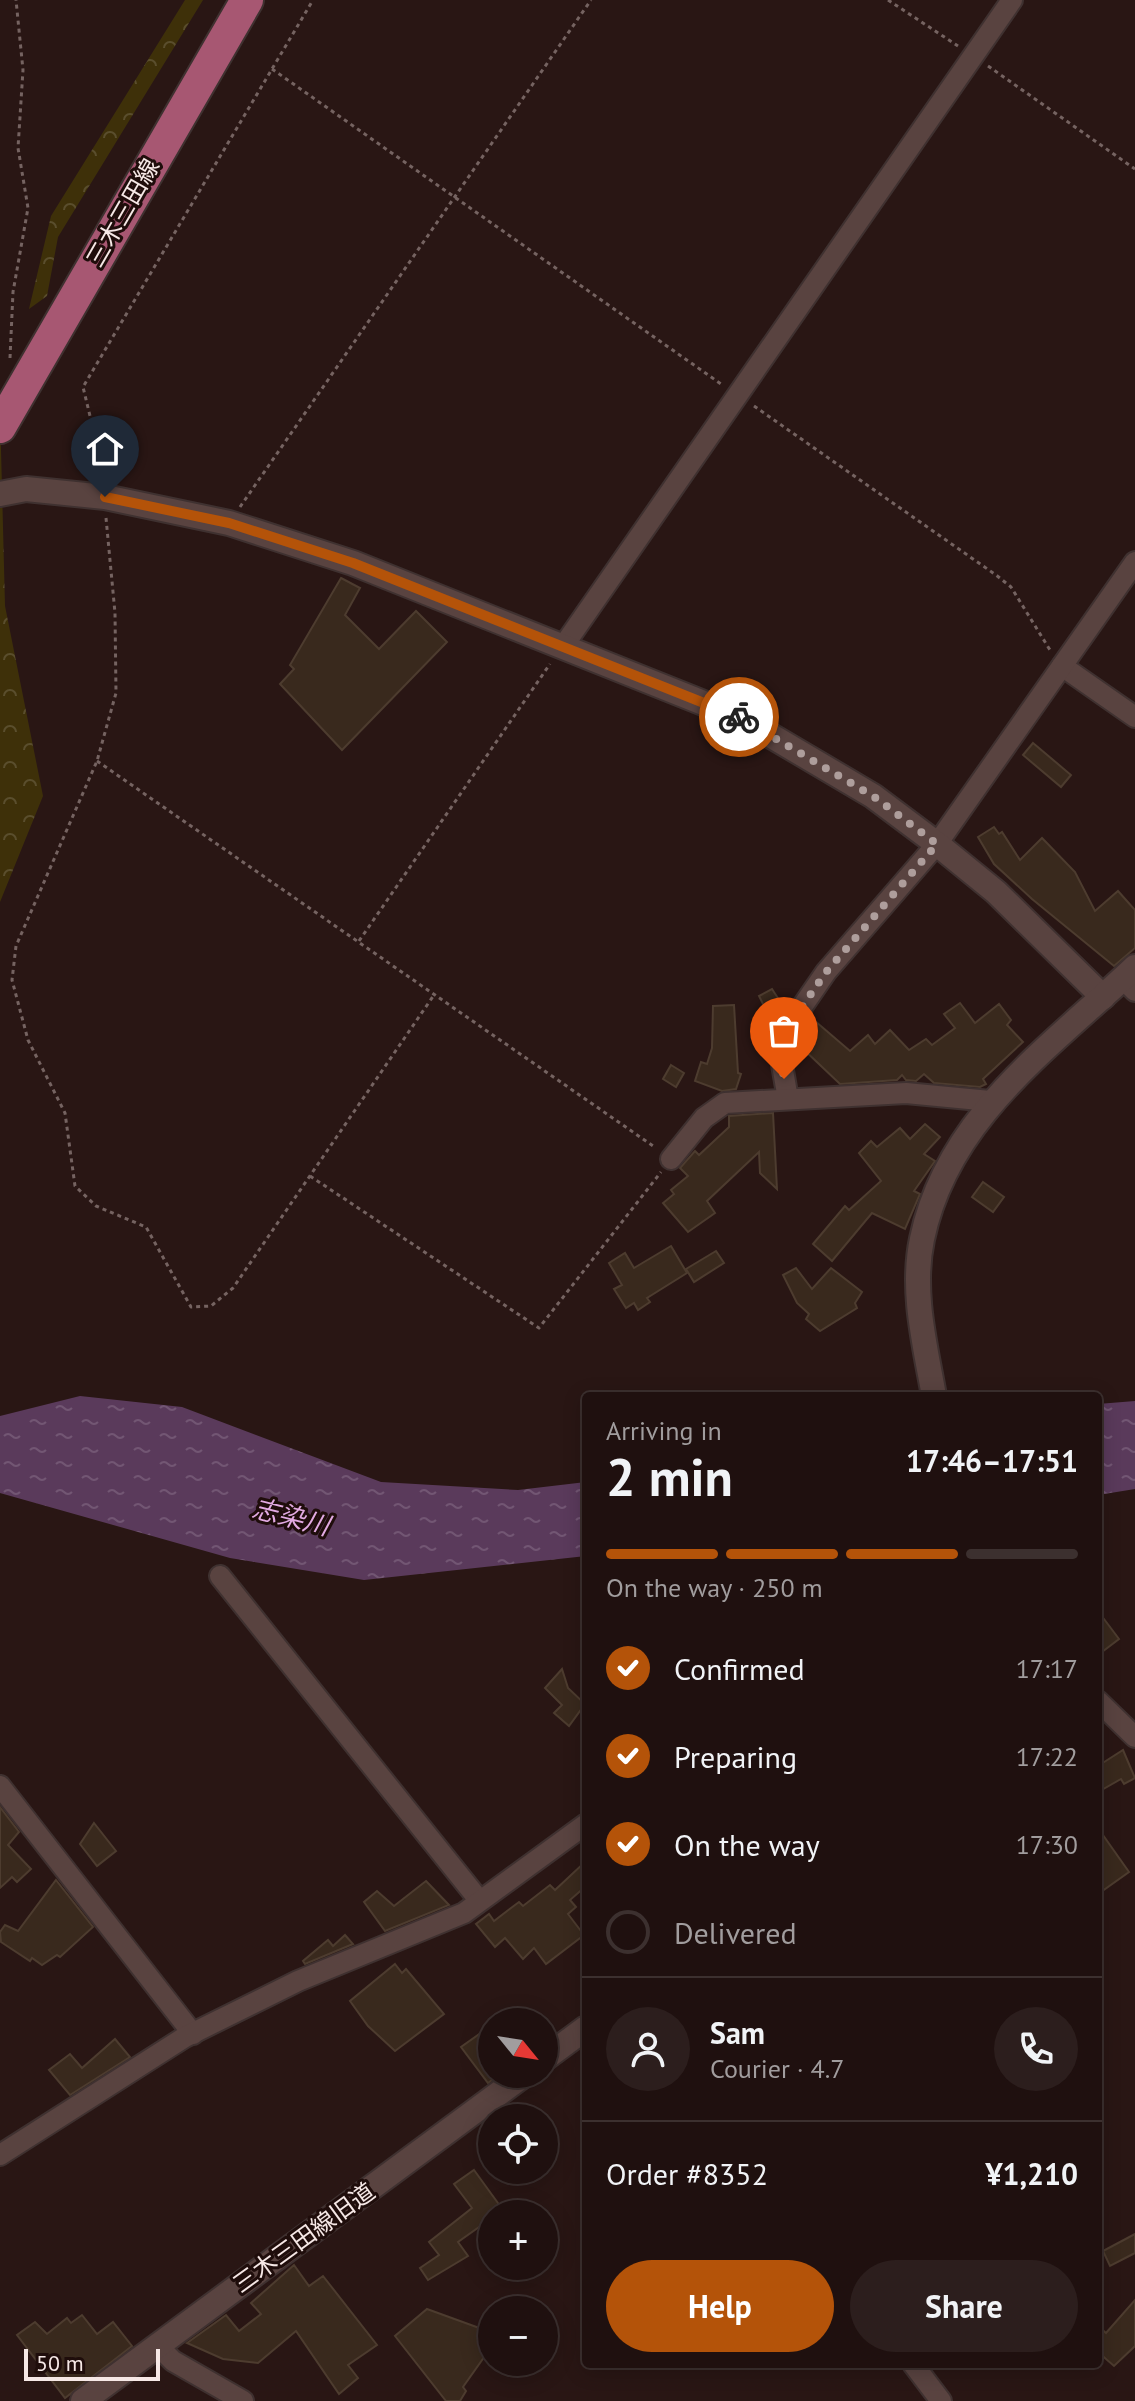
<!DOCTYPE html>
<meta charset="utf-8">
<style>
body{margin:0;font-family:"PT Sans","Noto Sans JP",sans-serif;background:#2c1e1d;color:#f1f3f6;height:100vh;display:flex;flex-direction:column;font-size:30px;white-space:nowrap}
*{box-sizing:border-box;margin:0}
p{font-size:26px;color:#a19d9e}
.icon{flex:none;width:44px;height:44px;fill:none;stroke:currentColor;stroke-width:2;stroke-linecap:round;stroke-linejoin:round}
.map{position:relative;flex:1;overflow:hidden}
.details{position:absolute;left:582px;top:1392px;width:520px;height:976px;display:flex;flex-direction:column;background:#1f100f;border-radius:8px;box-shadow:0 4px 20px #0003,0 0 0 2px #3c302f}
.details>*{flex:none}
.needle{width:52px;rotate:120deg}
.tools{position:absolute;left:478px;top:2008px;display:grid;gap:16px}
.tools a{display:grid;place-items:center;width:80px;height:80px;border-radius:50%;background:#1f100f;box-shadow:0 4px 20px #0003,0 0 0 2px #3c302f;font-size:40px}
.scale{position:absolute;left:24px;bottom:20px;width:136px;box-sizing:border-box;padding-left:8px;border:4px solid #f6e8e6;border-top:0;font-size:22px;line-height:28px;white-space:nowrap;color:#f6e8e6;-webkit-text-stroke:6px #1f0d0b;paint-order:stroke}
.pin{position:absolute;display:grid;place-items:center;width:68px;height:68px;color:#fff;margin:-82px -34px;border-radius:50% 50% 50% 0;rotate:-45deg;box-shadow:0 0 8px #0007}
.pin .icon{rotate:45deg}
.courier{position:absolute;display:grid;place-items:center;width:80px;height:80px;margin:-40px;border:6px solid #b45309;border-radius:50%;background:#fff;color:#222;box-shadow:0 2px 10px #0007}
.head em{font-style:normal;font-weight:600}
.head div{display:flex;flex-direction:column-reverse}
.head{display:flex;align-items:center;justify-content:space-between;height:136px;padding:0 24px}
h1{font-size:52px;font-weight:600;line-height:60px}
.bar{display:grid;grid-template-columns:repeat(4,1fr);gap:12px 8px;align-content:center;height:96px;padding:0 24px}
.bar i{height:10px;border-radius:6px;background:#3c302f}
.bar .on{background:#b45309}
.bar p{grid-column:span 4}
.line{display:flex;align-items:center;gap:20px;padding:0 24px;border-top:2px solid #3c302f}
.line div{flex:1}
.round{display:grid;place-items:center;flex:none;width:84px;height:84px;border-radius:42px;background:#2c1e1d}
ol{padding:0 24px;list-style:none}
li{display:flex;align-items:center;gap:24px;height:88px}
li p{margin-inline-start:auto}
li .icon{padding:8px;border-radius:50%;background:#b45309;color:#fff;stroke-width:4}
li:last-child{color:#a19d9e}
li i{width:44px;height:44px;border:4px solid #3c302f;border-radius:50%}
.action{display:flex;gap:16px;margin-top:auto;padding:16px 24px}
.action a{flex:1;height:92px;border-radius:48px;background:#b45309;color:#fff;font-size:32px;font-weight:600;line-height:92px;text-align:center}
.action a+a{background:#2c1e1d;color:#f1f3f6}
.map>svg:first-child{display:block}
.forest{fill:url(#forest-crowns)}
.water{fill:url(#water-ripples)}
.building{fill:#39291d;stroke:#4d3c2f;stroke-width:2}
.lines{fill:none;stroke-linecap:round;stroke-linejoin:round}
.minor-casing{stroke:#3f3130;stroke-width:24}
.tertiary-casing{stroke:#3f3130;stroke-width:28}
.primary-casing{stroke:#3f3130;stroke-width:36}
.path{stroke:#756361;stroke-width:3;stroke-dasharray:4 4;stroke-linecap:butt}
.minor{stroke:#594340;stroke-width:20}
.tertiary{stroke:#594340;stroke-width:24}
.primary{stroke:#a75772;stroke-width:32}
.done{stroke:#ae9e9c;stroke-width:8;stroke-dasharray:0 14.4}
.route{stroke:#b45309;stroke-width:10}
.labels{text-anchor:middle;stroke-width:6;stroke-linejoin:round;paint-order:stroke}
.street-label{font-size:24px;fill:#f6e8e6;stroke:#1f0d0b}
.water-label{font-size:26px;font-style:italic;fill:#e2aae2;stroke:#1f0d0b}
</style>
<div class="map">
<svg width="1135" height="2401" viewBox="0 0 1135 2401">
<defs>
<pattern id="forest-crowns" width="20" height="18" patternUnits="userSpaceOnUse" patternTransform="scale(2)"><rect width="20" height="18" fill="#3e3009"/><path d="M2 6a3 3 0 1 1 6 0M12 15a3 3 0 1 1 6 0" fill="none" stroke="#5a4e2d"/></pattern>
<pattern id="water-ripples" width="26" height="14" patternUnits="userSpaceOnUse" patternTransform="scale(2)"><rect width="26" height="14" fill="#5a3a5b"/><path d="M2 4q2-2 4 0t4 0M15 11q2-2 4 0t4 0" fill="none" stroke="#725673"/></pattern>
</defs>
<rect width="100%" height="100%" fill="#291614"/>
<g class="forest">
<path d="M 185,0 L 203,0 L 58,237 L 47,296 L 29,309 L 51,216 Z"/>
<path d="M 0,411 L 5,606 L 43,796 L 0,902 Z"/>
</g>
<g class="water">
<path d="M 80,1396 L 182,1407 L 381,1482 L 518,1490 L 586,1482 L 586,1556 L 364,1580 L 230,1558 L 0,1493 L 0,1416 Z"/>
<path d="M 1135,1401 L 1135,1489 L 1098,1495 L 1098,1404 Z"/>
</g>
<g class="building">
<path d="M 341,578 L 360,588 L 345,615 L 379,649 L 416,611 L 447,642 L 342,750 L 280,684 L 294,669 L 290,665 Z"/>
<path d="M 1033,743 L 1071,775 L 1061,787 L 1023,755 Z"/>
<path d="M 994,827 L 999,834 L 1002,832 L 1020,860 L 1042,838 L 1075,872 L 1095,911 L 1118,891 L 1135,910 L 1135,948 L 1114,966 L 1032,899 L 994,864 L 978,837 Z"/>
<path d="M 772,989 L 785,1009 L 780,1017 L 772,1022 L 759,996 Z"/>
<path d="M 960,1003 L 975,1023 L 999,1004 L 1011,1020 L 1007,1025 L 1023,1042 L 983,1079 L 986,1084 L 980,1087 L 934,1083 L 924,1074 L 916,1081 L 906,1080 L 902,1075 L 897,1080 L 840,1084 L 799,1045 L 815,1021 L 850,1051 L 868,1035 L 875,1044 L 890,1030 L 909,1050 L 926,1039 L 932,1045 L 955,1028 L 944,1014 Z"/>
<path d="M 734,1005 L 738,1073 L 741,1074 L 736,1089 L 722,1091 L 695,1081 L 701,1062 L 707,1064 L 712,1048 L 713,1006 Z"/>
<path d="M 671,1065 L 684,1073 L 676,1087 L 663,1079 Z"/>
<path d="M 773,1113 L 777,1189 L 760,1173 L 759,1152 L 707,1201 L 715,1213 L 688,1232 L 663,1203 L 674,1194 L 671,1190 L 688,1176 L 680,1168 L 695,1151 L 699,1155 L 729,1127 L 729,1116 Z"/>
<path d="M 925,1124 L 940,1137 L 924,1154 L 935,1161 L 914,1191 L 920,1194 L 905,1229 L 872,1213 L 832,1261 L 813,1244 L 845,1206 L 849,1210 L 881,1181 L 859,1153 L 871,1141 L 877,1147 L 900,1128 L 910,1139 Z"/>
<path d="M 983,1182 L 1004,1197 L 993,1212 L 972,1197 Z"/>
<path d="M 671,1246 L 687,1273 L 647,1298 L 650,1302 L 638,1310 L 634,1303 L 626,1308 L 614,1289 L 622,1285 L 609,1263 L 625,1253 L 634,1268 Z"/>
<path d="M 716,1251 L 724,1263 L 694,1282 L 686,1269 Z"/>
<path d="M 796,1268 L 812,1289 L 831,1268 L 862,1292 L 855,1303 L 857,1308 L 820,1331 L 806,1319 L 809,1314 L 797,1303 L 783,1275 Z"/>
<path d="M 1098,1611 L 1119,1639 L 1098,1655 Z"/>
<path d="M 562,1669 L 568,1688 L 585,1704 L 569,1726 L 554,1713 L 562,1705 L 545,1688 Z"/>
<path d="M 1123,1750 L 1135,1778 L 1124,1784 L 1121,1779 L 1098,1792 L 1098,1766 Z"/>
<path d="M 0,1807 L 19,1832 L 8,1845 L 31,1869 L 17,1882 L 12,1877 L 0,1888 Z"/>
<path d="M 94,1823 L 116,1851 L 97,1866 L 80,1844 Z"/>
<path d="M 1098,1828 L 1129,1872 L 1098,1894 Z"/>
<path d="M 586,1861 L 586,1886 L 570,1900 L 576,1907 L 568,1914 L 584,1935 L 546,1964 L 534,1948 L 523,1959 L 505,1938 L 495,1947 L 476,1924 L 489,1914 L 494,1921 L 519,1902 L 523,1906 L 550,1885 L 555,1890 Z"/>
<path d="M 56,1880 L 93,1927 L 60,1957 L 57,1955 L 42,1965 L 32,1958 L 30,1961 L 1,1942 L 0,1932 L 5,1925 L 18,1931 Z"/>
<path d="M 426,1881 L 449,1905 L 385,1931 L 364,1902 L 377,1891 L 394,1906 Z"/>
<path d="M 345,1935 L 353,1944 L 305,1964 L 303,1961 L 328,1940 L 333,1946 Z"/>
<path d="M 395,1964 L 402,1973 L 406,1969 L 444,2014 L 395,2051 L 368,2026 L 350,2001 Z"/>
<path d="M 492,2025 L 492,2080 L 488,2083 L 461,2047 Z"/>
<path d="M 115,2039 L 130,2057 L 70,2095 L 49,2070 L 70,2054 L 82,2068 Z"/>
<path d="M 474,2170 L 503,2210 L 458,2242 L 468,2256 L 428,2280 L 420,2268 L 439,2255 L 429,2242 L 472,2208 L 454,2184 Z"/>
<path d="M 1135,2234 L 1135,2253 L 1110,2266 L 1103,2251 Z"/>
<path d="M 294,2265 L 309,2286 L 323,2276 L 377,2345 L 348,2365 L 358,2378 L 339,2394 L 296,2331 L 258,2363 L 223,2359 L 187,2343 L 226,2315 L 239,2331 L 261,2314 L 251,2303 Z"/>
<path d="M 1135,2300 L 1135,2346 L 1114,2366 L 1098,2352 L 1098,2326 L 1106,2333 Z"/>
<path d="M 427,2309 L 482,2329 L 492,2313 L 492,2346 L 463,2387 L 466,2391 L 460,2401 L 446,2401 L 395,2336 Z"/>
<path d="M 82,2315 L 97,2334 L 113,2322 L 132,2346 L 65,2398 L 17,2335 L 35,2322 L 47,2334 L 67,2318 L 71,2323 Z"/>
</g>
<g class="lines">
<defs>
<g id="minor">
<path d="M 562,648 L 1012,0"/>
<path d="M 1062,666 L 1135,717"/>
<path d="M 1123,979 L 1135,991"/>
<path d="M 788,1099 L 781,1059 L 793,1020 L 826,972 L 937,844 L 1135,562"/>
<path d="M 671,1159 L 704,1118 L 725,1103 L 906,1093 L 990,1101"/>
<path d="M 220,1576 L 479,1900"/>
<path d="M 1098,1701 L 1135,1737"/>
<path d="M 0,1786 L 193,2034"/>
<path d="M 0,2155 L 185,2037 L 298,1981 L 464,1913 L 586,1824"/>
<path d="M 158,2346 L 173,2361 L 243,2401"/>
<path d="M 913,2364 L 941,2401"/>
</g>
<g id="tertiary">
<path d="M 0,494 L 26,489 L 105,497 L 229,523 L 353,563 L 741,718 L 873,796 L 937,844 L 996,892 L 1103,997"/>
<path d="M 934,1396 C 925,1345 911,1291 922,1239 C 947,1117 1051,1047 1135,967"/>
<path d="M 544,2059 L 586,2028"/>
<path d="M 83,2401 L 525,2074"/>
</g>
<path id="primary" d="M 0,427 L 247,0"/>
</defs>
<use href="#minor" class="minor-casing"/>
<use href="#tertiary" class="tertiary-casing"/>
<use href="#primary" class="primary-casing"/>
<g class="path">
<path d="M 888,0 L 958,46"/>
<path d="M 988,66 L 1135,169"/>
<path d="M 272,69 L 721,384"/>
<path d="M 10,358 L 13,292 L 28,208 L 18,148 L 23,70 L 16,0"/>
<path d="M 754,406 L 996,575 L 1011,587 L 1050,650"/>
<path d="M 105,478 L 83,387 L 313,0"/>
<path d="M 240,507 L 591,0"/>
<path d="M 106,518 L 115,613 L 116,693 L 97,761 L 16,946 L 12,980 L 28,1040 L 65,1113 L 75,1186 L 96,1206 L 146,1227 L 191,1307 L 211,1306 L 233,1288 L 434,995"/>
<path d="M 97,761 L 656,1148"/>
<path d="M 359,941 L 550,664"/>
<path d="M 310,1176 L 539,1328 L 661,1172"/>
</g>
<use href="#minor" class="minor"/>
<use href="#tertiary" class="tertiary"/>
<use href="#primary" class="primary"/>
</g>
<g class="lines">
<path class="done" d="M 739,717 L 873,796 L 937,844 L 826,972 L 793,1020 L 781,1059 L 784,1079"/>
<path class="route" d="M 105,497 L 229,523 L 353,563 L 739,717"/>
</g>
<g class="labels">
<g class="street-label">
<text transform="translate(123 213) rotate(-60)" y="8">三木三田線</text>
<text transform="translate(304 2238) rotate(-36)" y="8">三木三田線旧道</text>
</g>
<g class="water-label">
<text transform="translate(291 1517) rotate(14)" y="9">志染川</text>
</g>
</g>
</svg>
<div class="tools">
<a><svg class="needle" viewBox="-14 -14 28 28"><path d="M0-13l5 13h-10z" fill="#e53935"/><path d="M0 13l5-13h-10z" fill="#a19d9e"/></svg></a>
<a><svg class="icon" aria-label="locate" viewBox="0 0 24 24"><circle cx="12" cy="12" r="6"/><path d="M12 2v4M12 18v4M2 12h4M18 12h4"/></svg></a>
<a>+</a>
<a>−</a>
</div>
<div class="scale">50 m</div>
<div class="pin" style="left:784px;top:1079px;background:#ea580c"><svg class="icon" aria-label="bag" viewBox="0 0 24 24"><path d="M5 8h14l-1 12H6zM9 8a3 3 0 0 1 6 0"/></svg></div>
<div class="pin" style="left:105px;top:497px;background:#1f2937"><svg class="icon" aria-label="home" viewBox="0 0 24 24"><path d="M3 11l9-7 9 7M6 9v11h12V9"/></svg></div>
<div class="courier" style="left:739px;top:717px"><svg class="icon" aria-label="bike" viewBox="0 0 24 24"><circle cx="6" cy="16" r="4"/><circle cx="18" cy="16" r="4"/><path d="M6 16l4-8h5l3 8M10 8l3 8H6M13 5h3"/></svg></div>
<section class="details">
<div class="head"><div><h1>2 min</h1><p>Arriving in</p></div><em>17:46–17:51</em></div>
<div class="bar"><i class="on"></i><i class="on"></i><i class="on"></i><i></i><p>On the way · 250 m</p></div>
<ol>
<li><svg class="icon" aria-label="check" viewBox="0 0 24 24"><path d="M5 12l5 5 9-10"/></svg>Confirmed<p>17:17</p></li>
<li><svg class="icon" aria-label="check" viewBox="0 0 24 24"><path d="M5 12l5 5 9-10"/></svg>Preparing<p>17:22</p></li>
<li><svg class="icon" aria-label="check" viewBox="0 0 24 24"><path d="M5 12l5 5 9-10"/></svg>On the way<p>17:30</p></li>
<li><i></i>Delivered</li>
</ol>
<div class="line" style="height:144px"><a class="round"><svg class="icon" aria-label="person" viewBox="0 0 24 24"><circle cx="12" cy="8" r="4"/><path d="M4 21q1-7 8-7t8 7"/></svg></a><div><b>Sam</b><p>Courier · 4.7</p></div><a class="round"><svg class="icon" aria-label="phone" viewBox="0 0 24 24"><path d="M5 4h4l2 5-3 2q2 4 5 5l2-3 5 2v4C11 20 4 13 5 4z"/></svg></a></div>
<div class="line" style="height:104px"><div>Order #8352</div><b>¥1,210</b></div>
<div class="action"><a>Help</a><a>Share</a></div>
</section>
</div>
